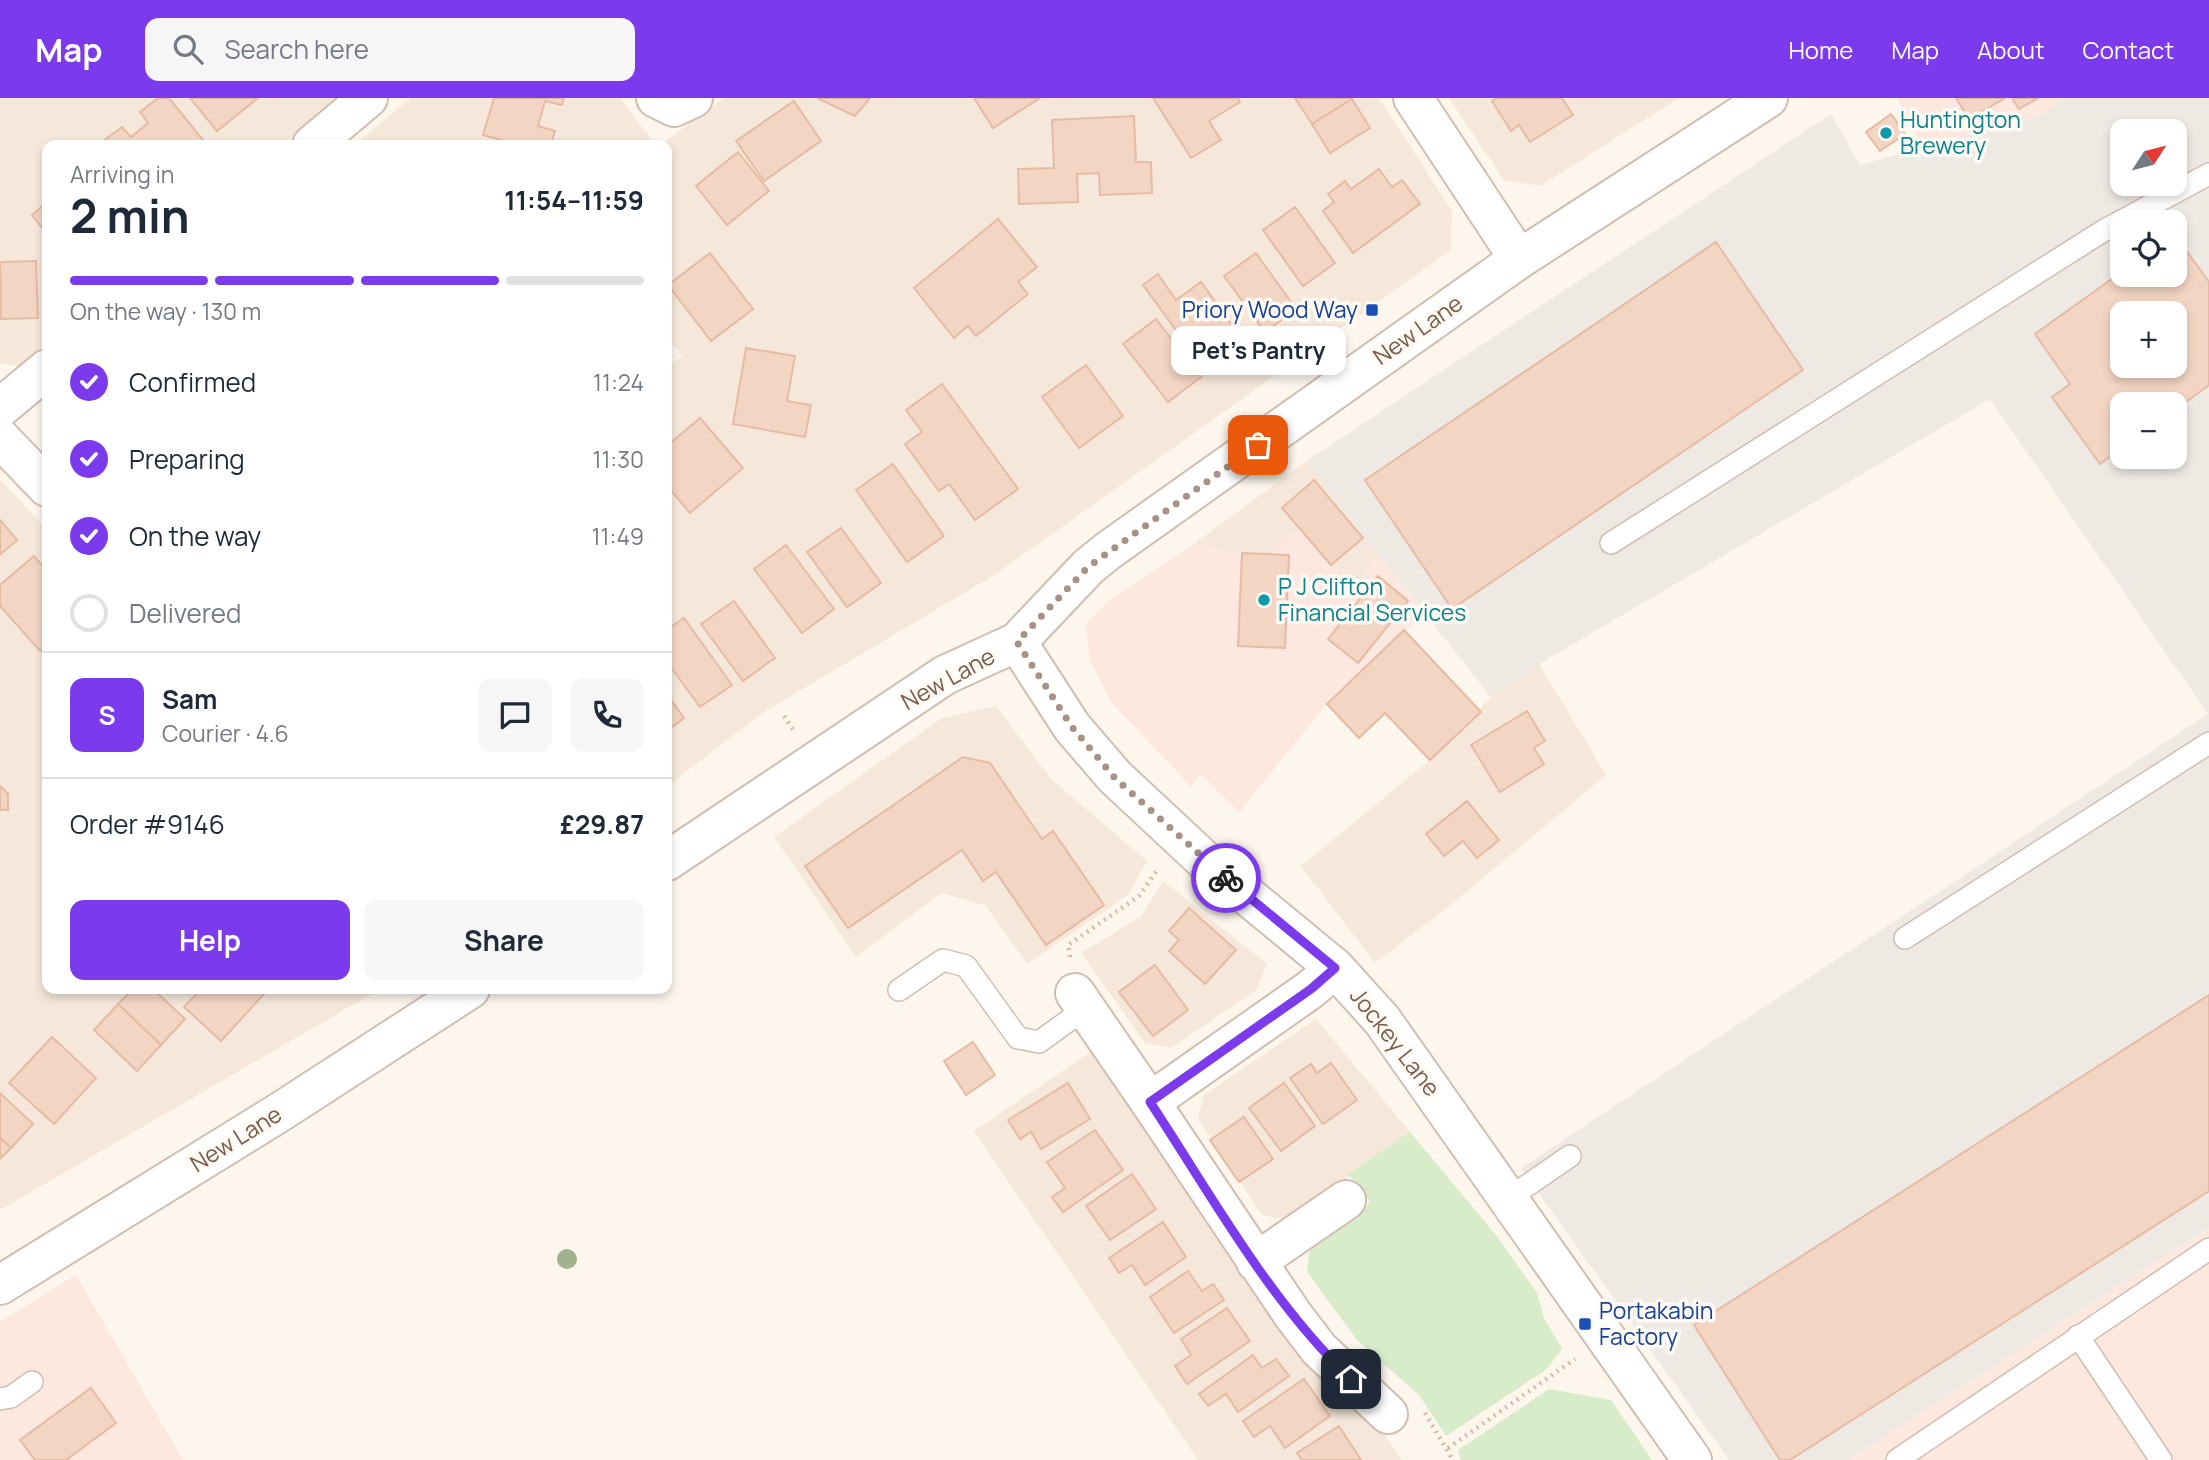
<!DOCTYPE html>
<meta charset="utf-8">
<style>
body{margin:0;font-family:Manrope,sans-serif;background:#f6f6f7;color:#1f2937;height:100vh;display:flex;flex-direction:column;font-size:26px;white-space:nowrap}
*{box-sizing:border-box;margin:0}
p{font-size:23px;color:#747a83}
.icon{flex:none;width:38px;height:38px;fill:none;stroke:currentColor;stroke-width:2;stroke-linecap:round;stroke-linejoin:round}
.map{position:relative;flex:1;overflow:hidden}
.panel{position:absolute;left:42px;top:42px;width:630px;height:854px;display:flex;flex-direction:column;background:#fff;border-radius:14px;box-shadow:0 4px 10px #0003}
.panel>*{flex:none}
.needle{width:46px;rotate:54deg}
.controls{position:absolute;left:2110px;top:21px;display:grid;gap:14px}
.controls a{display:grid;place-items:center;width:77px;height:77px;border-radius:14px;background:#fff;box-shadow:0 4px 10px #0003;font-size:35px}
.pin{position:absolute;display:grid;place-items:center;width:60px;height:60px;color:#fff;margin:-30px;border-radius:14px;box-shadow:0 4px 10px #0006}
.courier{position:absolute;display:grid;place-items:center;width:70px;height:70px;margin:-35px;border:5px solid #7c3aed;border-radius:50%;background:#fff;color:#222;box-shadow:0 2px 9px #0007}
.bubble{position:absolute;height:49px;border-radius:14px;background:#fff;box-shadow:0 4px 10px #0003;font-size:23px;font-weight:700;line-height:49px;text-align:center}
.headline em{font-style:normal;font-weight:700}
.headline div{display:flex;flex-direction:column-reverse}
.headline{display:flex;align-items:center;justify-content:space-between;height:119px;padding:0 28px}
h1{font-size:46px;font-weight:700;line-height:52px}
.bar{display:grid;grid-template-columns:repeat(4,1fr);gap:10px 7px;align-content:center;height:84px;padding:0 28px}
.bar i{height:9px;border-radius:5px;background:#e0e1e3}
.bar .on{background:#7c3aed}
.bar p{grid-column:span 4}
.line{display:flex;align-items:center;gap:18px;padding:0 28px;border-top:2px solid #e0e1e3}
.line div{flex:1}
.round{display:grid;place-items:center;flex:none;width:74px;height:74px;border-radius:14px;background:#f6f6f7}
ol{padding:0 28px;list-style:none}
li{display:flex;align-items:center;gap:21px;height:77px}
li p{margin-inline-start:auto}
li .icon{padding:7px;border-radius:50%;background:#7c3aed;color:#fff;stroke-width:4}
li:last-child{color:#747a83}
li i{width:38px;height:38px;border:4px solid #e0e1e3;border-radius:50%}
.primary-button{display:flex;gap:14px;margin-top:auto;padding:14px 28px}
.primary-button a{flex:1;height:80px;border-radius:14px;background:#7c3aed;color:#fff;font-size:28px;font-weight:700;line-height:80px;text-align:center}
.primary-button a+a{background:#f6f6f7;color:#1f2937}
header{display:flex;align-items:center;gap:42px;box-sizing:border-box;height:98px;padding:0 35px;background:#7c3aed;color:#fff}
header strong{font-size:33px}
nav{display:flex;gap:38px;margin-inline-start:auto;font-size:24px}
.search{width:490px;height:63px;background:#f6f6f7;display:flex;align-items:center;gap:18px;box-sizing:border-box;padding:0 24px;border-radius:14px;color:#747a83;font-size:26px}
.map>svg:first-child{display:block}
.residential{fill:#f5e8da}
.commercial{fill:#fde8e0}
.industrial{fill:#efe9e4;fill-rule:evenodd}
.green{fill:#d8ecc9}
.building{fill:#f3d5c3;stroke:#e6bba3;stroke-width:2;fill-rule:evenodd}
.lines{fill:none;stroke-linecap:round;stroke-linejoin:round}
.service-casing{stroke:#d1beb0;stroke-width:24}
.minor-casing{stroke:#d1beb0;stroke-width:42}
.tertiary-casing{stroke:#d1beb0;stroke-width:42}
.path{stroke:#d9b8a5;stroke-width:4.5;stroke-dasharray:2 5;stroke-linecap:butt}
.service{stroke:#fff;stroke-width:21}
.minor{stroke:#fff;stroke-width:38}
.tertiary{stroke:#fff;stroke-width:38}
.tree{fill:#a0b28e}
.done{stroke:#a89285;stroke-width:7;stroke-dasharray:0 12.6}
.route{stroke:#7c3aed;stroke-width:9}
.culture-dot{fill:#0f9aa8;stroke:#fffaf3;stroke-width:2.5}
.transit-dot{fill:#1a4fb4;stroke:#fffaf3;stroke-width:2.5}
.labels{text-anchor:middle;stroke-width:7;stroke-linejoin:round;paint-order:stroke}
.culture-label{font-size:23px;fill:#0d838f;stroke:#fffaf3;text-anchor:start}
.transit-label{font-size:23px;fill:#164399;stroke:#fffaf3;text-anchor:end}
.street-label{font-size:23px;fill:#7a5c4d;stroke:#fffaf3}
</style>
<header>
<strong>Map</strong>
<div class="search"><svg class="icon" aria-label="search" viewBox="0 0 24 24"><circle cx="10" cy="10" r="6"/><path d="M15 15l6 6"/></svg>Search here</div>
<nav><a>Home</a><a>Map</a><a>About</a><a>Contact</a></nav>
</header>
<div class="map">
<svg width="2209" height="1362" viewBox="0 0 2209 1362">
<rect width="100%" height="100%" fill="#fdf6ec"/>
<g class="residential">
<path d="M 0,0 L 338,0 L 282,47 L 47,47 L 47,244 L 19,268 L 0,265 Z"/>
<path d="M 411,0 L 620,0 L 655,47 L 354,47 Z"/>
<path d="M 724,0 L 1379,0 L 1452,113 L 1451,152 L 996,476 L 764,614 L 667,688 L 667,271 L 682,258 L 667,240 L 667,47 L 660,47 Z"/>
<path d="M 1449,0 L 1679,0 L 1540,88 L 1504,82 Z"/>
<path d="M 1305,364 L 1379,458 L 1351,492 L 1270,456 L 1242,455 L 1194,446 Z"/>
<path d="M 0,381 L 47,432 L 47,891 L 380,891 L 0,1112 Z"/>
<path d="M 1539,566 L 1606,677 L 1448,809 L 1375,865 L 1301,768 L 1430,662 L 1491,599 Z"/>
<path d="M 996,608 L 1050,680 L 1147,763 L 1128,797 L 1027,866 L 985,807 L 941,795 L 856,859 L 774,739 L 942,620 Z"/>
<path d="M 1163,783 L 1267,866 L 1256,892 L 1171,950 L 1145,945 L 1081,855 L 1142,818 Z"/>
<path d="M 1316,921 L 1410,1034 L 1289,1122 L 1262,1117 L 1198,1021 L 1204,997 Z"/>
<path d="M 1096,950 L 1379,1328 L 1402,1362 L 1198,1362 L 974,1033 Z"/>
</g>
<g class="commercial">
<path d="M 1897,0 L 2064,0 L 2039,17 L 1923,49 Z"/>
<path d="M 1299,429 L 1351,492 L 1379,458 L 1424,515 L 1327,606 L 1239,714 L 1201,676 L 1191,689 L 1111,604 L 1090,562 L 1086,525 L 1108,503 L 1194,446 L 1242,455 L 1270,456 Z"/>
<path d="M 2209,1130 L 2209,1362 L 1848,1362 Z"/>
<path d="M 76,1177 L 183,1362 L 0,1362 L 0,1224 Z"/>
</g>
<path class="industrial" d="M 2064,0 L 2209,0 L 2209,1130 L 1848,1362 L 1729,1362 L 1521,1070 L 2208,616 L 1990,301 L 1539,566 L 1491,599 L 1305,364 L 1831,16 L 1860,67 L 2039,17 ZM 2123,33 L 2175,33 L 2175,86 L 2123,86 ZM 2123,124 L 2175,124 L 2175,177 L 2123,177 ZM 2123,215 L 2175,215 L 2175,268 L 2123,268 ZM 2123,306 L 2175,306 L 2175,359 L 2123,359 Z"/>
<g class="green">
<path d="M 1410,1034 L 1496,1137 L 1537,1195 L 1544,1220 L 1562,1251 L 1547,1271 L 1446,1338 L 1419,1297 L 1357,1242 L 1307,1174 L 1310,1147 L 1370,1104 L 1348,1076 Z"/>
<path d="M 1549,1291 L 1611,1302 L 1652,1362 L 1461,1362 L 1458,1352 Z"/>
</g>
<g class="building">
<path d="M 158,0 L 169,0 L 207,47 L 98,47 L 122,29 L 131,39 L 148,25 L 140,14 Z"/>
<path d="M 190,0 L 258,0 L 217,33 Z"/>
<path d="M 494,0 L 564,0 L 562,7 L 545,3 L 538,28 L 555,33 L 551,47 L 520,47 L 483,37 Z"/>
<path d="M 817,0 L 870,0 L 855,18 Z"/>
<path d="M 974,0 L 1040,0 L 993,30 Z"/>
<path d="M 1153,0 L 1238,0 L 1240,4 L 1209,23 L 1221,42 L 1191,60 Z"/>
<path d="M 1295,0 L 1352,0 L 1352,1 L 1312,26 Z"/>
<path d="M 1496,0 L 1562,0 L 1573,17 L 1530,44 L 1519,27 L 1511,33 L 1492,3 Z"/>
<path d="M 1956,0 L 2005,0 L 1969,21 Z"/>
<path d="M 2012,0 L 2038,0 L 2019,11 Z"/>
<path d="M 1352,1 L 1370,30 L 1330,55 L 1312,26 Z"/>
<path d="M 794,3 L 821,43 L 764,83 L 736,43 Z"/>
<path d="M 1891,16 L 1905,36 L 1880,53 L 1866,34 Z"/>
<path d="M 1134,18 L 1136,64 L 1151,64 L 1152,95 L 1100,97 L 1099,75 L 1077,76 L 1078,104 L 1019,106 L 1018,71 L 1054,70 L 1052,22 Z"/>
<path d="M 738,54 L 769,93 L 727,127 L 696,88 Z"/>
<path d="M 1379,71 L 1392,89 L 1402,82 L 1420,106 L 1353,155 L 1323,113 L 1334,104 L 1328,96 L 1345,83 L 1351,91 Z"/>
<path d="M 47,104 L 47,136 L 32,117 Z"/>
<path d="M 1295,109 L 1335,165 L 1303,188 L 1263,132 Z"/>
<path d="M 998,121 L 1037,169 L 1018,184 L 1028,196 L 976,238 L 968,228 L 954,240 L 914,190 Z"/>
<path d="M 2175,137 L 2209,184 L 2209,287 L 2175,312 L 2175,306 L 2123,306 L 2123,349 L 2100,366 L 2052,299 L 2070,286 L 2035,236 L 2123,173 L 2123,177 L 2175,177 ZM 2123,215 L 2175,215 L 2175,268 L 2123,268 Z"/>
<path d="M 1716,144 L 1803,272 L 1452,511 L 1365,382 Z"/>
<path d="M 710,155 L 753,211 L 711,243 L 668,187 Z"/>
<path d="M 1256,155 L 1296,211 L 1265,234 L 1224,178 Z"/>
<path d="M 36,163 L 38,220 L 1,221 L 0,164 Z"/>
<path d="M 1158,176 L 1176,202 L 1201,184 L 1242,241 L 1203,269 L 1143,187 Z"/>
<path d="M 1156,221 L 1201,279 L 1168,304 L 1123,246 Z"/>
<path d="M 746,250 L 795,258 L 787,303 L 811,307 L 805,339 L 733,326 Z"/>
<path d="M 1086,267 L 1123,318 L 1079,350 L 1042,299 Z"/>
<path d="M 942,286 L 1018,391 L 975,422 L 949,386 L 939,393 L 905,346 L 922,334 L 906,312 Z"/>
<path d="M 700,320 L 743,370 L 690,415 L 667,388 L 667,348 Z"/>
<path d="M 893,366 L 944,438 L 907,464 L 856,392 Z"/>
<path d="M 1314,382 L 1363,440 L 1331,467 L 1282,410 Z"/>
<path d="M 0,422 L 17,442 L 0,457 Z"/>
<path d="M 841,430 L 881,485 L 847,509 L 807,454 Z"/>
<path d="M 786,447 L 834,511 L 802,535 L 754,471 Z"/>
<path d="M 1242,455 L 1289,457 L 1285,550 L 1238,548 Z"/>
<path d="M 34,458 L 47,473 L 47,546 L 40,553 L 0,508 L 0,487 Z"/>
<path d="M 1378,478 L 1408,503 L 1358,565 L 1328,541 Z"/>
<path d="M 734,503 L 775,560 L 743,583 L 701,526 Z"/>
<path d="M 684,520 L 732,587 L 700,609 L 667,564 L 667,532 Z"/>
<path d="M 1404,532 L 1481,614 L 1430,662 L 1385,615 L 1359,640 L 1327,606 Z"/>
<path d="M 667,596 L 684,620 L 667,633 Z"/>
<path d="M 1527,613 L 1545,643 L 1534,650 L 1544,666 L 1500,694 L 1471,647 Z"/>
<path d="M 963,659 L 990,665 L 1042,741 L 1053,733 L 1104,807 L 1046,847 L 996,774 L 983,783 L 962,752 L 848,830 L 805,768 Z"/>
<path d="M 0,688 L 8,696 L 8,712 L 0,712 Z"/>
<path d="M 1467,703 L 1499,742 L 1477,760 L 1463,743 L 1444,758 L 1426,736 Z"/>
<path d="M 1189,810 L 1236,852 L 1205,886 L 1169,853 L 1179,842 L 1169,833 Z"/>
<path d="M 1155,867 L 1188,912 L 1153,938 L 1119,894 Z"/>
<path d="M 133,891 L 153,891 L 185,921 L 161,947 L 118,906 Z"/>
<path d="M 201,891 L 260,891 L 265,895 L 221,943 L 184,909 Z"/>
<path d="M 2209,897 L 2209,1093 L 1790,1362 L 1780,1362 L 1694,1227 Z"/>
<path d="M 118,906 L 161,947 L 137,973 L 94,932 Z"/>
<path d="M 52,939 L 96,980 L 54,1026 L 9,985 Z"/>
<path d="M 973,944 L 995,977 L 966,997 L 944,963 Z"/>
<path d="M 1331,965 L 1357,1002 L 1323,1026 L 1290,980 L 1311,966 L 1317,975 Z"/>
<path d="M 1068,985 L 1090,1021 L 1041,1051 L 1031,1034 L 1020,1041 L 1008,1022 Z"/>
<path d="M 1284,985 L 1315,1028 L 1281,1053 L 1249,1010 Z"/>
<path d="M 0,995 L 33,1026 L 11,1050 L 0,1040 Z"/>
<path d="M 1244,1019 L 1273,1061 L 1239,1084 L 1210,1042 Z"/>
<path d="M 1095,1032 L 1123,1072 L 1063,1114 L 1052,1099 L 1065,1090 L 1047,1064 Z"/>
<path d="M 0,1040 L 11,1050 L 0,1061 Z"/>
<path d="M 1132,1076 L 1156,1111 L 1110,1142 L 1086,1108 Z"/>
<path d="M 1163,1124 L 1186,1159 L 1145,1187 L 1132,1167 L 1119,1175 L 1109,1160 Z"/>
<path d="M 1188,1173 L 1202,1193 L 1213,1186 L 1224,1202 L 1174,1235 L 1150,1199 Z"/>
<path d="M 1227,1210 L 1250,1243 L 1187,1286 L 1175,1268 L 1191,1257 L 1181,1241 Z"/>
<path d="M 1253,1257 L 1262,1270 L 1276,1261 L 1289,1278 L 1238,1314 L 1226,1296 L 1208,1308 L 1199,1296 Z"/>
<path d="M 1304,1281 L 1330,1318 L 1285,1350 L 1270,1328 L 1254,1339 L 1243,1323 Z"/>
<path d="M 91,1290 L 116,1325 L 66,1362 L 35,1362 L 20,1342 Z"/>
<path d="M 1339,1328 L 1361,1362 L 1302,1362 L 1297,1355 Z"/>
</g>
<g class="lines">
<defs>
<g id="service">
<path d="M 1611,445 L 2103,133 L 2209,76"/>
<path d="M 1905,840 L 2209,645"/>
<path d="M 899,892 L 943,862 L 966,868 L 1018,940 L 1039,944 L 1086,910"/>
<path d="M 1509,1100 L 1570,1058"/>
<path d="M 2078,1238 L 2161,1362"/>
<path d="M 0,1301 L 11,1299 L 32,1284"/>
<path d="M 1897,1362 L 2209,1151"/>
</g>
<g id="minor">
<path d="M 656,0 L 674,9 L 693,0"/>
<path d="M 1413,0 L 1519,161"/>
<path d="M 312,47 L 368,0"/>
<path d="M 0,310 L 47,271"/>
<path d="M 0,340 L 47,389"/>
<path d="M 1075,895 L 1150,1004 L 1311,891 L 1335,870"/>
<path d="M 1150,1004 L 1293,1217 L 1319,1251 L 1388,1316"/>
<path d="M 1256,1164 L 1346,1102"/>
</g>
<g id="tertiary">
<path d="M 1017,544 L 1072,629 L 1115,679 L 1204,762 L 1335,870 L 1382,922 L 1692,1362"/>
<path d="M 667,763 L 945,577 L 1017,544 L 1088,469 L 1109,452 L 1519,161 L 1768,0"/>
<path d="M 0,1187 L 280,1014 L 470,891"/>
</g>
</defs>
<use href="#service" class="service-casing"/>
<use href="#minor" class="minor-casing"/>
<use href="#tertiary" class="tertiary-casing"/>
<g class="path">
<path d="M 784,618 L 794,633"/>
<path d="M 1070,859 L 1068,847 L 1139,798 L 1158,771"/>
<path d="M 1425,1315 L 1453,1362"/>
<path d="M 1448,1350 L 1575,1261"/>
</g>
<use href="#service" class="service"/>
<use href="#minor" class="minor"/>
<use href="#tertiary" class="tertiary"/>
</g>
<circle class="tree" cx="567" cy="1161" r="10"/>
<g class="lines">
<path class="done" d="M 1226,780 L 1115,680 L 1072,629 L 1017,544 L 1088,469 L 1258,347"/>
<path class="route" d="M 1226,780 L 1335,870 L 1311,891 L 1150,1004 C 1212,1098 1269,1203 1351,1281"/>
</g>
<g class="culture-dot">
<circle cx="1886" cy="35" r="7"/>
<circle cx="1264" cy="502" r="7"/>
</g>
<g class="transit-dot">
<rect x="1365" y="205" width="14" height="14" rx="3.5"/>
<rect x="1578" y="1219" width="14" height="14" rx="3.5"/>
</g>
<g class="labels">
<g class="culture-label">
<text x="1900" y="30">Huntington<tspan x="1900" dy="26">Brewery</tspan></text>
<text x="1278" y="497">P J Clifton<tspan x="1278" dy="26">Financial Services</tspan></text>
</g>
<g class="transit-label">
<text x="1358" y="220">Priory Wood Way</text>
<text x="1599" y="1221" text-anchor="start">Portakabin<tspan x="1599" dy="26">Factory</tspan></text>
</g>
<g class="street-label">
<text transform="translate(1418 232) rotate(-35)" y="8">New Lane</text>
<text transform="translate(948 581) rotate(-29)" y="8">New Lane</text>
<text transform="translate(1395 944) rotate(52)" y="8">Jockey Lane</text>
<text transform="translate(236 1041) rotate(-32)" y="8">New Lane</text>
</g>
</g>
</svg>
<div class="controls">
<a><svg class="needle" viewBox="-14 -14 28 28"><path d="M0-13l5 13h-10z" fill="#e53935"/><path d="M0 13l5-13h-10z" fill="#747a83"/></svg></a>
<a><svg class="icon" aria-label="locate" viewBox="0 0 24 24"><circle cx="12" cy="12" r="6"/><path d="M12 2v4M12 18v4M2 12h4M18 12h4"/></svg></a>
<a>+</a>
<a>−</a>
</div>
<div class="pin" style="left:1258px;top:347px;background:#ea580c"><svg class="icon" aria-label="bag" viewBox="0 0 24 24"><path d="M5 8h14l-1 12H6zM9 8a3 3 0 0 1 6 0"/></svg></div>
<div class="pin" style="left:1351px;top:1281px;background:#1f2937"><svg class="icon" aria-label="home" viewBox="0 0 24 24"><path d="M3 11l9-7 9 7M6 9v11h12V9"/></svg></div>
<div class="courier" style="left:1226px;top:780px"><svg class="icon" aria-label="bike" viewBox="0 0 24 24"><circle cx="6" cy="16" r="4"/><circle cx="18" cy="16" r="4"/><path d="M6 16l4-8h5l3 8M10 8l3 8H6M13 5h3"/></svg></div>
<div class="bubble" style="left:1171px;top:228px;width:175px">Pet's Pantry</div>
<section class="panel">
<div class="headline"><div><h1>2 min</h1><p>Arriving in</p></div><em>11:54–11:59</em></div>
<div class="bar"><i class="on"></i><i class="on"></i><i class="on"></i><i></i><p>On the way · 130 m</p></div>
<ol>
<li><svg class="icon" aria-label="check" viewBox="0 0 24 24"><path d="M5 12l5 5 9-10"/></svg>Confirmed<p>11:24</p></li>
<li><svg class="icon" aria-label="check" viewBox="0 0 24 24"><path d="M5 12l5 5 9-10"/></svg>Preparing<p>11:30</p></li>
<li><svg class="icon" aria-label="check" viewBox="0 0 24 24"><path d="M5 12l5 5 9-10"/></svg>On the way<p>11:49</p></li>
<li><i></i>Delivered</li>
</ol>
<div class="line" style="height:126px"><b class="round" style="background:#7c3aed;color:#fff">S</b><div><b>Sam</b><p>Courier · 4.6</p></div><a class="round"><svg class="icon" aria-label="chat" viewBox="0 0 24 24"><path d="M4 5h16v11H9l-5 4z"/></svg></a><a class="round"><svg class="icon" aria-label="phone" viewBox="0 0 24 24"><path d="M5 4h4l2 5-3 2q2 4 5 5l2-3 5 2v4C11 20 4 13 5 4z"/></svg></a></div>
<div class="line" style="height:91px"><div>Order #9146</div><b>£29.87</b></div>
<div class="primary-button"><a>Help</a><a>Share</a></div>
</section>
</div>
